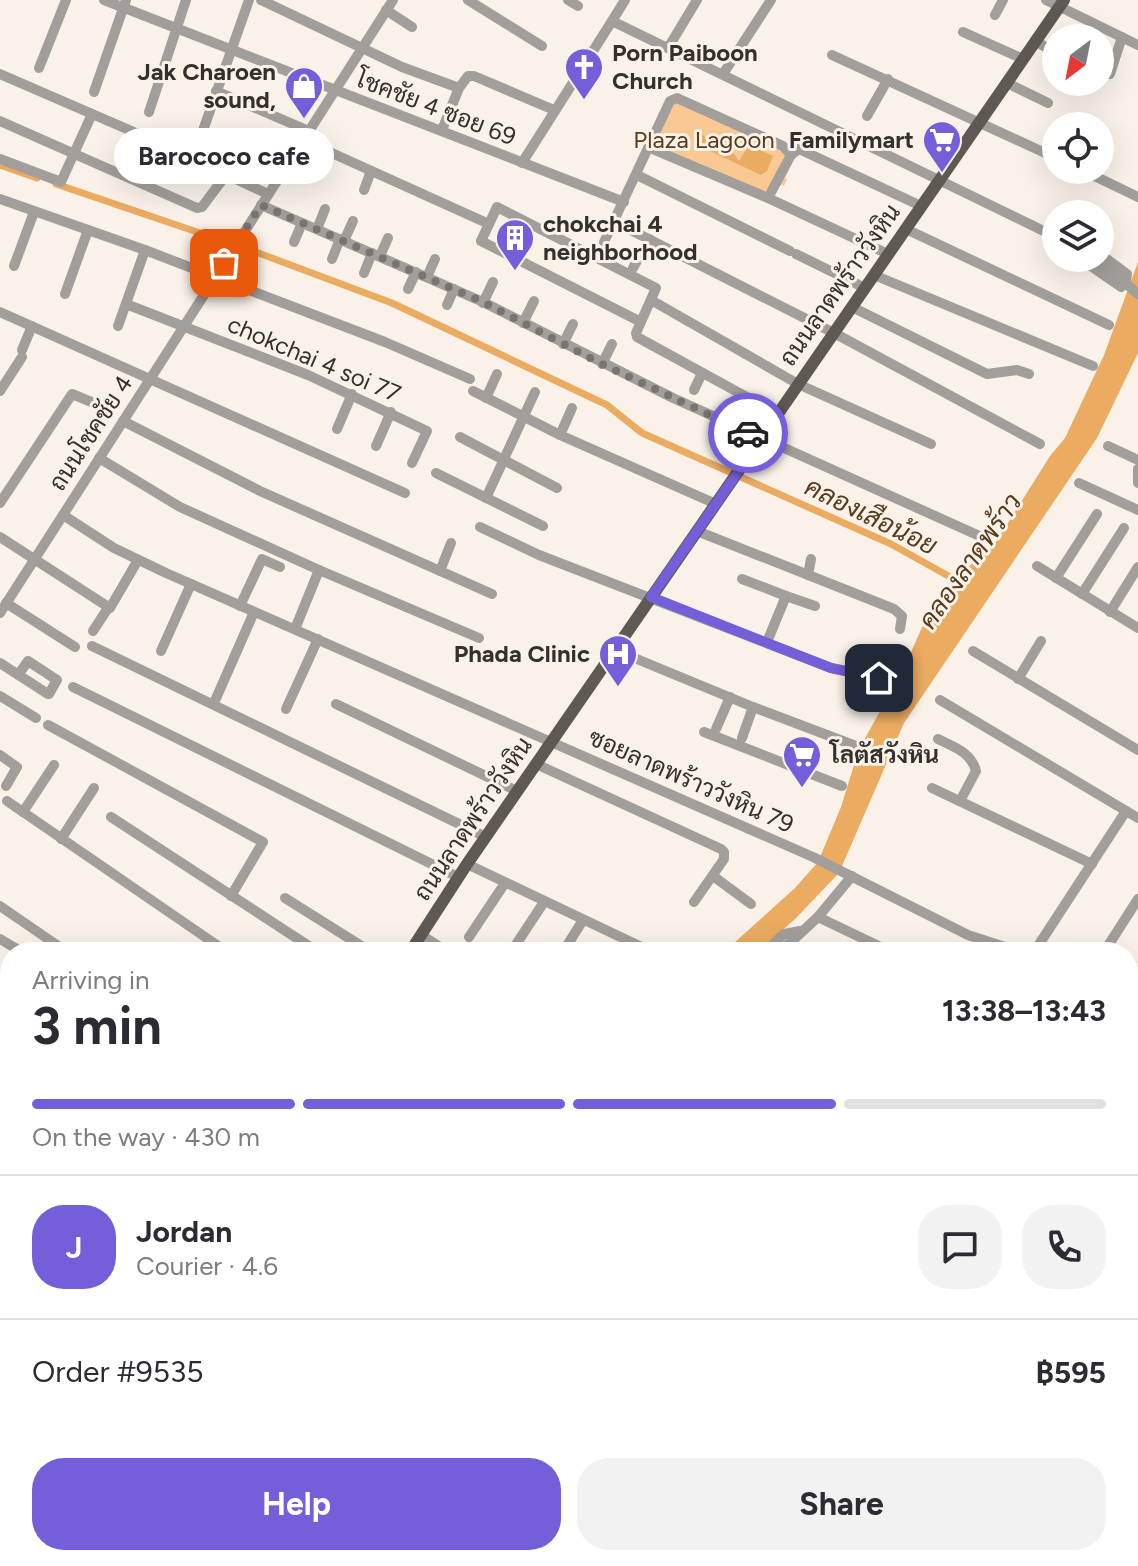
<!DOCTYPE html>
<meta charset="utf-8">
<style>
body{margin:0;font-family:Figtree,Sarabun,sans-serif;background:#f2f2f3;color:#2b2b33;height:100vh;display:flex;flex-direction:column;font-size:30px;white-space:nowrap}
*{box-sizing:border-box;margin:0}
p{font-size:26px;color:#7c7c81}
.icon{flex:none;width:44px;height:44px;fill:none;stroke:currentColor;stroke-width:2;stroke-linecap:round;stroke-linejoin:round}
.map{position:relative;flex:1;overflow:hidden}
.panel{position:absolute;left:0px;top:942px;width:1138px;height:624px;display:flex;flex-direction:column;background:#fff;border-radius:32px 32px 0 0;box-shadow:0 8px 32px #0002}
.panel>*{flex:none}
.needle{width:52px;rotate:212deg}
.tools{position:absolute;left:1042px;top:24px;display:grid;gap:16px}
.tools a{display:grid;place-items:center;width:72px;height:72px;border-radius:50%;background:#fff;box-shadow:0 8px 32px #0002;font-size:40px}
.pin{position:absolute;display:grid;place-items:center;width:68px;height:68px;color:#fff;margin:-34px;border-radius:16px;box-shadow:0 4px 12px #0006}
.courier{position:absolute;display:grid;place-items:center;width:80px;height:80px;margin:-40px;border:6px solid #755ed9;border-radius:50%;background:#fff;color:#222;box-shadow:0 2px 10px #0007}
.bubble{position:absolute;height:56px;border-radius:28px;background:#fff;box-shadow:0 8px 32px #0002;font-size:26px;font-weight:700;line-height:56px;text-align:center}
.head em{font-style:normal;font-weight:700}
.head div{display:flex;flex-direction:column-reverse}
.head{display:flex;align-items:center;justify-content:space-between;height:136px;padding:0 32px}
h1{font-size:52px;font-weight:700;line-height:60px}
.bar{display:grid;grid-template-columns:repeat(4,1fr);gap:12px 8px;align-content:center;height:96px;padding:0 32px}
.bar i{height:10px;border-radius:6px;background:#e1e1e2}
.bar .active{background:#755ed9}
.bar p{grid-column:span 4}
.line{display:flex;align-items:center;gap:20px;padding:0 32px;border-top:2px solid #e1e1e2}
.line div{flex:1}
.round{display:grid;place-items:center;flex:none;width:84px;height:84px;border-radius:32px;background:#f2f2f3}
.cta{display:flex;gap:16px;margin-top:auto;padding:16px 32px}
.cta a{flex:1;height:92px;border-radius:32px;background:#755ed9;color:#fff;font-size:32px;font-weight:700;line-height:92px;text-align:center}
.cta a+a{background:#f2f2f3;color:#2b2b33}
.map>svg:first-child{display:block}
.green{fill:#f9c893}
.water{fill:#ebab61}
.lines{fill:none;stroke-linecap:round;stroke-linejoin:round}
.canal{stroke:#ebab61;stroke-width:7}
.minor{stroke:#a29e9b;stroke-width:10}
.major{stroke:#5f5953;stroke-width:12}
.minor-bridge{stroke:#a29e9b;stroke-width:10}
.done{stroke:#79746f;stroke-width:8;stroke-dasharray:0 14.4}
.route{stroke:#755ed9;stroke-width:10}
.labels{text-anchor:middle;stroke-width:6;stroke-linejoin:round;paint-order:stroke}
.poi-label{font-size:24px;font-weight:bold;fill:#33302d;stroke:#faf2e9;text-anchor:start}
.street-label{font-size:24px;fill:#33302d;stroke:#faf2e9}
.park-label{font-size:24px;fill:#563b1c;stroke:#faf2e9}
.water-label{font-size:26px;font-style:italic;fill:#563b1c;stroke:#faf2e9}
</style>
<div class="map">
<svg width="1138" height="1566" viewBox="0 0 1138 1566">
<rect width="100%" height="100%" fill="#faf2e9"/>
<path class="green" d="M 677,97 L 797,152 L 785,178 L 787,179 L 784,186 L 779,184 L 773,198 L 655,147 L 654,142 Z"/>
<g class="water">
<path d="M 701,133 L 708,141 L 731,150 L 739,161 L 749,145 L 773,156 L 767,171 L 761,175 L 695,144 Z"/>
<path d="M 1138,262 L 1138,353 L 1097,438 L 904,723 L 839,873 L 795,919 L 757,952 L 724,952 L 795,888 L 818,862 L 841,807 L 859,749 L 903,670 L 924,623 L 957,577 L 996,542 L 1050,456 L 1065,438 L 1104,355 Z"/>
</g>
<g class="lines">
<g class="canal">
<path d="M 0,165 L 37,178"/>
<path d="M 56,184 L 253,251 L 392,303 L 607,405 L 642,433 L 891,544 L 961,583"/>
</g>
<g class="minor">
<path d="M 104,0 L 624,202"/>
<path d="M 261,0 L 402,67 L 459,88"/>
<path d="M 393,0 L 63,515 L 114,548 L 166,573 L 813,857 L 968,935 L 1020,952"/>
<path d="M 468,0 L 542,46"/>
<path d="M 568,0 L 578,6"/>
<path d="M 1046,0 L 1138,45"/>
<path d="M 386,10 L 412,27"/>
<path d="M 995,15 L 1003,0"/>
<path d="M 612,21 L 625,0"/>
<path d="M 963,32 L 1023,59"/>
<path d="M 1036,41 L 1056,54"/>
<path d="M 668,48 L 697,0"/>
<path d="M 832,55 L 1056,158"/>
<path d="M 39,68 L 66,0"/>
<path d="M 0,74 L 150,139 L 268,194"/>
<path d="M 723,74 L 771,0"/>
<path d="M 1110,74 L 1122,37"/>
<path d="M 1007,83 L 1048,103"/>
<path d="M 216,91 L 309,131"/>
<path d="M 94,92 L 126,0"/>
<path d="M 149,112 L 186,0"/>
<path d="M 867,116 L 888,79"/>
<path d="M 0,121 L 197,208 L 202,207 L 226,175"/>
<path d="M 442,130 L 459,88 L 468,76 L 474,76 L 554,110"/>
<path d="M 200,139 L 249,0"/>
<path d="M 303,140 L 489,224"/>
<path d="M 650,148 L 768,198 L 888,254"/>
<path d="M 0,159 L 61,182 L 92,114"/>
<path d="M 522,163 L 612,21 L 1056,237"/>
<path d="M 1082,170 L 1138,197"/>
<path d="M 637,175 L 790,251"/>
<path d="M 364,190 L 371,171"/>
<path d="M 768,198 L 791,155 L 799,149 L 921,206"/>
<path d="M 0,199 L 145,250 L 385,342 L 470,379"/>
<path d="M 261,205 L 483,302 L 673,398 L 984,538"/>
<path d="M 615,222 L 834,333 L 1040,444"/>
<path d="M 317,229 L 325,209"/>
<path d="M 906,229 L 1109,325"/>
<path d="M 344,241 L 353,221"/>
<path d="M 294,242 L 302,223"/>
<path d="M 604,242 L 670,101 L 677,98 L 783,146 L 791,155"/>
<path d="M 796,254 L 865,288"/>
<path d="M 380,256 L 388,238"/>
<path d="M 1079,258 L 1121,287 L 1126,281 L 1127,274 L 1100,254"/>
<path d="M 1092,258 L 1109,269"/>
<path d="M 332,259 L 340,239"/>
<path d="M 14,266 L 34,212"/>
<path d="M 633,268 L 649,239"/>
<path d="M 364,273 L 372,253"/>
<path d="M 874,275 L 1093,366"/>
<path d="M 427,277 L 435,259"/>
<path d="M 408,289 L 416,272"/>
<path d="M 65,294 L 88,230"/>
<path d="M 651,300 L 798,384 L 931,444"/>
<path d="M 483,303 L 493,282"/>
<path d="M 126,304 L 308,375 L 427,431 L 412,463"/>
<path d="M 447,305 L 454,289"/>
<path d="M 852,307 L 987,374 L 1017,370 L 1029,374"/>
<path d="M 0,312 L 405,493"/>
<path d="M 641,322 L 481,241 L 497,207 L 656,288 L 636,333 L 637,337 L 778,414"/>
<path d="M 523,323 L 534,301"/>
<path d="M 118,326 L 145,250"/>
<path d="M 563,344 L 573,324"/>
<path d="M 22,350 L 32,326"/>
<path d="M 602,364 L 612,344"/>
<path d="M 694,390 L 702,373"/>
<path d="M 0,391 L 22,357"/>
<path d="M 473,391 L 560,435 L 716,504"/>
<path d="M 486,398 L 497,374"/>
<path d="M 123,421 L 260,491 L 492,594"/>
<path d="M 337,429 L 352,394"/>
<path d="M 560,435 L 572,408"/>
<path d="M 460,437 L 557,488"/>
<path d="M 376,446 L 391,412"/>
<path d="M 1108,446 L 1138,460"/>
<path d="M 99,458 L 180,507 L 319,570 L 479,638"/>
<path d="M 1138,469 L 1138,483"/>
<path d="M 436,473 L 543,526"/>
<path d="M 1079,483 L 1138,510"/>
<path d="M 486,498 L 535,392"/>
<path d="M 0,503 L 72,394 L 94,403"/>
<path d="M 480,527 L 539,555 L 831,668 L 879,678"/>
<path d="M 697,531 L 894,609 L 902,616 L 900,629"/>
<path d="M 0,537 L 110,608 L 138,560"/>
<path d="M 1037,566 L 1138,628"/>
<path d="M 440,571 L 451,543"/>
<path d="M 808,575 L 811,559"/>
<path d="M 1056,578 L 1097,514"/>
<path d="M 742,579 L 786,596"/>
<path d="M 1082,594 L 1124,528"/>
<path d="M 6,603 L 75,647"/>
<path d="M 240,606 L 262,559 L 280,567"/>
<path d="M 1110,612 L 1138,567"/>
<path d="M 0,613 L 63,515"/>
<path d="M 295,629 L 319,570"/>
<path d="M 93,631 L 108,608"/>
<path d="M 767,642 L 786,596 L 815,606"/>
<path d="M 92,646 L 486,837"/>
<path d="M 615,650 L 753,707 L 856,746"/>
<path d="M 161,651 L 191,584"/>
<path d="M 973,651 L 1138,750"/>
<path d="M 0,663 L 48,694 L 49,694 L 57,680 L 28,661 L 18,675"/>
<path d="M 1018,679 L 1041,641"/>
<path d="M 73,687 L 458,877"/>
<path d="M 0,696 L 36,718"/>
<path d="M 940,700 L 1138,818"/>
<path d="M 214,703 L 254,612"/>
<path d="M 336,704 L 517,791"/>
<path d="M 286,709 L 318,639"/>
<path d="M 48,725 L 263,842 L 231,896"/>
<path d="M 716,729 L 730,697"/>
<path d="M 704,732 L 842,786"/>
<path d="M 742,738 L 753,707"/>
<path d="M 938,739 C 954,747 971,752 976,771 L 960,801"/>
<path d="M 0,755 L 17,767 L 6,786"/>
<path d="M 536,764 L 721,849 L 724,852 L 724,859 L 694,902"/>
<path d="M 932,788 L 1092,864"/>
<path d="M 7,801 L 227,952"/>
<path d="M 23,812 L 54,765"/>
<path d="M 111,817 L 318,952"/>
<path d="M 61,839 L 94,788"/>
<path d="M 467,864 L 652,952"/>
<path d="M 713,876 L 751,904"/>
<path d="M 285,898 L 371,952"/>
<path d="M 0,906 L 67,952"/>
<path d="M 818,917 L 891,952"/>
<path d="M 421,935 L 448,952"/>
<path d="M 469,937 L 505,883"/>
<path d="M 0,939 L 22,952"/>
<path d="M 416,944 L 429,952"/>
<path d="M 511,952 L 544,902"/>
<path d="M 563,952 L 583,920"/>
<path d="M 765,952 L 784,934 L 800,931"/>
<path d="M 780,952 L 818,917 L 852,876"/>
<path d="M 1034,952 L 1126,811"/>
<path d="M 1104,952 L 1138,899"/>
<path d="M 0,989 L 10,995"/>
<path d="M 1128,992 L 1138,996"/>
<path d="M 0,1038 L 10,1044"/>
<path d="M 1128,1062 L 1138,1067"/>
<path d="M 0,1075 L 10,1081"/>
<path d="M 0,1136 L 10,1143 L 0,1159"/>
<path d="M 1128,1137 L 1138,1121"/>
<path d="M 1128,1201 L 1138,1206"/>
<path d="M 1128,1259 L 1138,1264"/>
<path d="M 0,1295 L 10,1302"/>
<path d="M 1128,1369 L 1138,1375"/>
<path d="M 1128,1421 L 1138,1426"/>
<path d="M 0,1424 L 9,1412"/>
<path d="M 8,1474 L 10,1472"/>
<path d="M 1128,1476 L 1138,1482"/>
<path d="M 1128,1517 L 1138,1523"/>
<path d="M 0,1518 L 10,1524"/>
<path d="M 76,1556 L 90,1566"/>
<path d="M 169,1556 L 176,1566"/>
<path d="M 178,1556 L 189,1566"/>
<path d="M 190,1556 L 202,1566"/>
<path d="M 503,1556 L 526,1566"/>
<path d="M 639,1556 L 662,1566"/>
<path d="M 909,1556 L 925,1566"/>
<path d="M 1010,1556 L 1025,1566"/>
<path d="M 1099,1556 L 1117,1566"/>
<path d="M 366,1566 L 372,1556"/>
<path d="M 426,1566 L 429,1561"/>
<path d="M 845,1566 L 851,1556"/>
<path d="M 960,1566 L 967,1556"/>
</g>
<g class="major">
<path d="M 410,952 L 467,864 L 1064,0"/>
<path d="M 1,1566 L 10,1556"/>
</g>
<path class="minor-bridge" d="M 1109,269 L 1138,294"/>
</g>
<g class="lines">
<path class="done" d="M 224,263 L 261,205 L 483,302 L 602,364 L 748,433"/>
<path class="route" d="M 748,433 L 761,439 L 651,597 L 831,668 L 879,678"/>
</g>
<defs>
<symbol id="church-pin" viewBox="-11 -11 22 30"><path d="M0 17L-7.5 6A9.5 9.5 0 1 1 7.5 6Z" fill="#755ed9" stroke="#faf2e9"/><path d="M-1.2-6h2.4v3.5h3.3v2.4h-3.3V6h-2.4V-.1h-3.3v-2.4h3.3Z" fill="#fff"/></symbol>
<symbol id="shop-pin" viewBox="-11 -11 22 30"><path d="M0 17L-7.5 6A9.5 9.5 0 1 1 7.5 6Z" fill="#755ed9" stroke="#faf2e9"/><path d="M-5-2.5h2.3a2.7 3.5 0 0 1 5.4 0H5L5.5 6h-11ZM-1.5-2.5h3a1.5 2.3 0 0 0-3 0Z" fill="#fff"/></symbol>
<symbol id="supermarket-pin" viewBox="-11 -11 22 30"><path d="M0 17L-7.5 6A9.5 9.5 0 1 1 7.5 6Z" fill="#755ed9" stroke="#faf2e9"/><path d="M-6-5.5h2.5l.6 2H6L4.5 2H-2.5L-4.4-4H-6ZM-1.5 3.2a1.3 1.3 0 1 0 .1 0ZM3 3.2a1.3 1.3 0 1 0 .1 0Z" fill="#fff"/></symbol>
<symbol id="building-pin" viewBox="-11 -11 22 30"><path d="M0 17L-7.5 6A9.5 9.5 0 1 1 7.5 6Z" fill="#755ed9" stroke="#faf2e9"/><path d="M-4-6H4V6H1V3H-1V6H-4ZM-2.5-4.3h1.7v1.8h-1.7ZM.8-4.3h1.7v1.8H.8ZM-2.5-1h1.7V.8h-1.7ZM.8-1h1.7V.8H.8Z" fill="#fff"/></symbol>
<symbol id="hospital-pin" viewBox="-11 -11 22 30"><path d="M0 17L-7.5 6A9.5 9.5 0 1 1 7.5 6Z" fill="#755ed9" stroke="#faf2e9"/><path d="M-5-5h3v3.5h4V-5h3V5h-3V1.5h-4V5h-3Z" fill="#fff"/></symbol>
</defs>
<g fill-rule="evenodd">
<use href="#church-pin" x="562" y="45" width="44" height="60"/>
<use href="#shop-pin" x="282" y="64" width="44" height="60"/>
<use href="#supermarket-pin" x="920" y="118" width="44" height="60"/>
<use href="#building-pin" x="493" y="216" width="44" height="60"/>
<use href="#hospital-pin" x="596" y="632" width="44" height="60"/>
<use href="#supermarket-pin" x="780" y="733" width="44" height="60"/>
</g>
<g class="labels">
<g class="poi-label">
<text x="612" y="61">Porn Paiboon<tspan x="612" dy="28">Church</tspan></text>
<text x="276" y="80" text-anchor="end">Jak Charoen<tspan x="276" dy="28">sound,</tspan></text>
<text x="914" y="148" text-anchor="end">Familymart</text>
<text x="543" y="232">chokchai 4<tspan x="543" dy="28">neighborhood</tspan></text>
<text x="590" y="662" text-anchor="end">Phada Clinic</text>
<text x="830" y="763">โลตัสวังหิน</text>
</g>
<g class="street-label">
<text transform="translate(436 108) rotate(21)" y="8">โชคชัย 4 ซอย 69</text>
<text transform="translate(840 285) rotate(-55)" y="8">ถนนลาดพร้าววังหิน</text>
<text transform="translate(314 359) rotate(23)" y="8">chokchai 4 soi 77</text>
<text transform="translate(91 433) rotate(-57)" y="8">ถนนโชคชัย 4</text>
<text transform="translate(691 781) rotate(24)" y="8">ซอยลาดพร้าววังหิน 79</text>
<text transform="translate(473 819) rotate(-56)" y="8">ถนนลาดพร้าววังหิน</text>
</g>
<g class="park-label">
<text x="704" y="148">Plaza Lagoon</text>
</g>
<g class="water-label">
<text transform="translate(871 516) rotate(26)" y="9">คลองเสือน้อย</text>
<text transform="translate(970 561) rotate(-55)" y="9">คลองลาดพร้าว</text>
</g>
</g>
</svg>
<div class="tools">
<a><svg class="needle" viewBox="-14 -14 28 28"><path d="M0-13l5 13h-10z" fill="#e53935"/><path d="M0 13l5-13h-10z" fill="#7c7c81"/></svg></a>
<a><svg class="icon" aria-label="locate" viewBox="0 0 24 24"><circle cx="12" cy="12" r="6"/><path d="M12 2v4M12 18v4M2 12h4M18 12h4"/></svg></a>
<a><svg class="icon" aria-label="layers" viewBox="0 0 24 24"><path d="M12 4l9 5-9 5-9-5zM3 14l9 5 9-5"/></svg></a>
</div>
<div class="pin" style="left:224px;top:263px;background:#ea580c"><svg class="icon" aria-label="bag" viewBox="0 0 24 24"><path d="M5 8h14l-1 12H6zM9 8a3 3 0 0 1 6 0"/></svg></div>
<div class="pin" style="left:879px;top:678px;background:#1f2937"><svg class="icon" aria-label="home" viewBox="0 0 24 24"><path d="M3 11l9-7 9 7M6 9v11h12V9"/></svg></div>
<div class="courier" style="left:748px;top:433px"><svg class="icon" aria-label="car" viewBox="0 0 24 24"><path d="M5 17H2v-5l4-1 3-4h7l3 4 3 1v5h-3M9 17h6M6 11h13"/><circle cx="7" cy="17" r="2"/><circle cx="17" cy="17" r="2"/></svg></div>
<div class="bubble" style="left:114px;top:128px;width:220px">Barococo cafe</div>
<section class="panel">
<div class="head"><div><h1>3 min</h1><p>Arriving in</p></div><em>13:38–13:43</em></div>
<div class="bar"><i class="active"></i><i class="active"></i><i class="active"></i><i></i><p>On the way · 430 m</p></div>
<div class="line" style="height:144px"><b class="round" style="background:#755ed9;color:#fff">J</b><div><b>Jordan</b><p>Courier · 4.6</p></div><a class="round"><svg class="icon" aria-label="chat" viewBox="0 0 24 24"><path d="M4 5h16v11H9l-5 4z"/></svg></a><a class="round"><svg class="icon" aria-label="phone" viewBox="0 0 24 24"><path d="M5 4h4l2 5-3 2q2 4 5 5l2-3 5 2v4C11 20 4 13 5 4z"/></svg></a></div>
<div class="line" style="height:104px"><div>Order #9535</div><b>฿595</b></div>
<div class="cta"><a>Help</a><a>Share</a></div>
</section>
</div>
